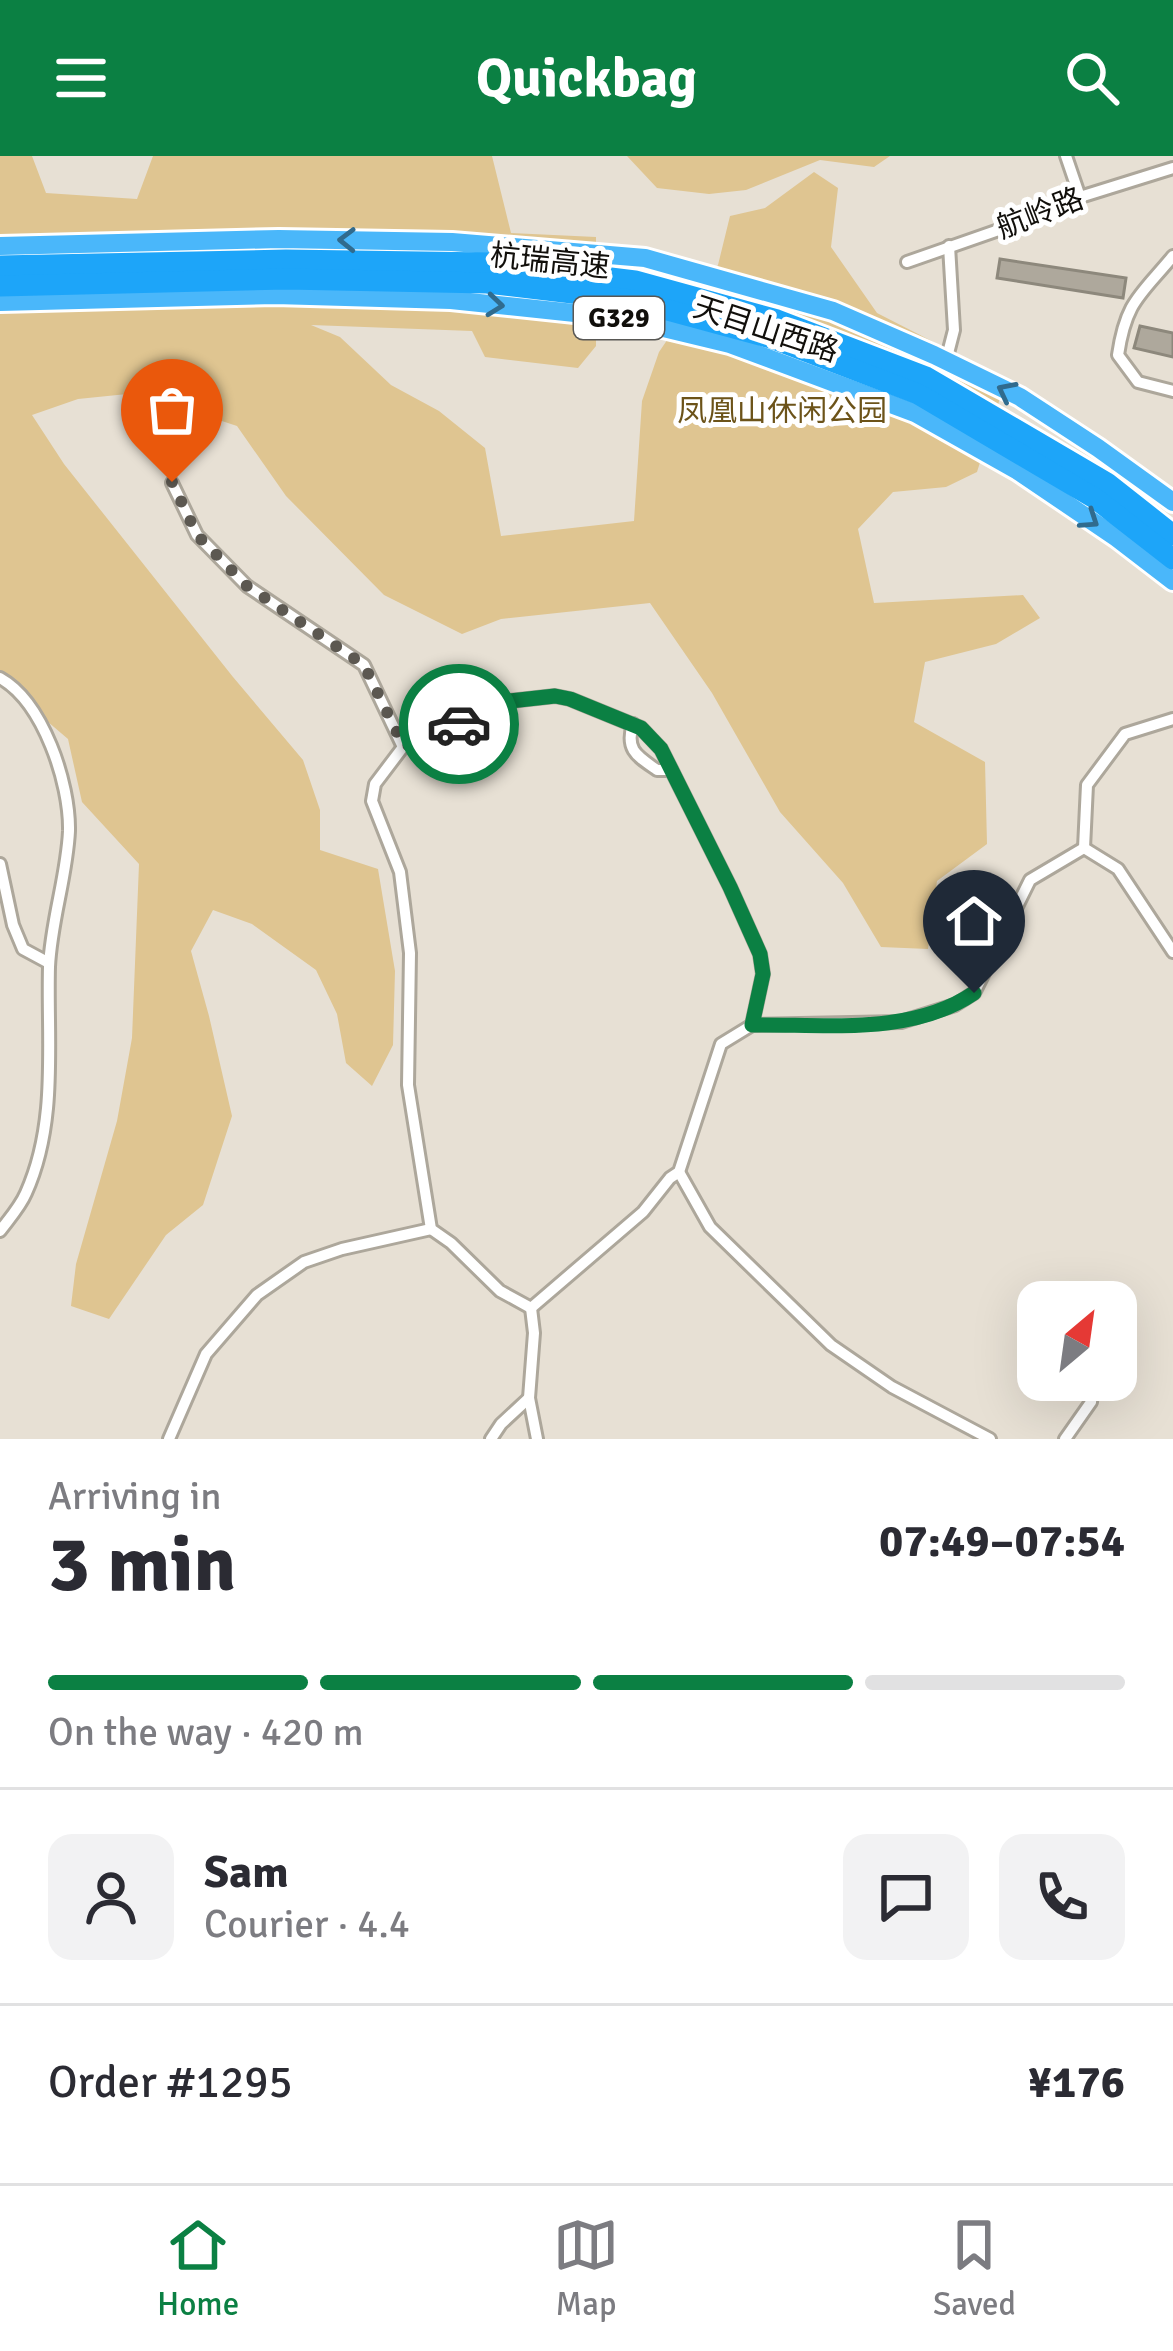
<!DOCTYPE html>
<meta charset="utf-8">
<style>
body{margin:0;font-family:Signika,"Noto Sans SC",sans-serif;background:#f2f2f3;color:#2b2b33;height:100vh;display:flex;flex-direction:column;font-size:45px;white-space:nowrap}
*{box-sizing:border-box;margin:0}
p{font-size:39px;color:#7c7c81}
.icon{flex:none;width:66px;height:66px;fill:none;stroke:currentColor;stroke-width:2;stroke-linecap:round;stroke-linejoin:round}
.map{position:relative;height:1283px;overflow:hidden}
.details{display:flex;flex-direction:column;background:#fff;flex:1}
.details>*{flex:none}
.needle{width:78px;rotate:29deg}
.fabs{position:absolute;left:1017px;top:1125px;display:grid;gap:24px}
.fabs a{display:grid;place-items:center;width:120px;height:120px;border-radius:24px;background:#fff;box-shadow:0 12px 48px #0002;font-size:60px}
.pin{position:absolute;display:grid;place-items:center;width:102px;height:102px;color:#fff;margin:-123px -51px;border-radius:50% 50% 50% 0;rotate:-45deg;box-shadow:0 0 12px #0007}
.pin .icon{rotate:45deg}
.courier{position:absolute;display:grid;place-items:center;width:120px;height:120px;margin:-60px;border:9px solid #0b8043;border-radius:50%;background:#fff;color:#222;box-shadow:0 3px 15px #0007}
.headline em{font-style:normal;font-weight:800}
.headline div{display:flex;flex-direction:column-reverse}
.headline{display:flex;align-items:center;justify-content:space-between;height:204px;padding:0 48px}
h1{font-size:78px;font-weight:800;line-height:90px}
.bar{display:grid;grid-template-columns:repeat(4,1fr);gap:18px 12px;align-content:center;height:144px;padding:0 48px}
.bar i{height:15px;border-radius:9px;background:#e1e1e2}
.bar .selected{background:#0b8043}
.bar p{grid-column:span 4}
.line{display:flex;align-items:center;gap:30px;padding:0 48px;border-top:3px solid #e1e1e2}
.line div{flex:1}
.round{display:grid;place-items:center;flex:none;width:126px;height:126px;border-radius:24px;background:#f2f2f3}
header{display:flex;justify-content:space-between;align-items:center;height:156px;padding:0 48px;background:#0b8043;color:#fff;font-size:54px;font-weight:800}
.tab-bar{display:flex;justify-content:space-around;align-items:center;height:168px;border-top:3px solid #e1e1e2;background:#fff;font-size:33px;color:#7c7c81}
.tab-bar a{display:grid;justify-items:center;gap:6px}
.tab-bar .selected{color:#0b8043}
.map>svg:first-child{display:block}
.green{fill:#dfc591}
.building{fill:#aea89c;stroke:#8d887c;stroke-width:3}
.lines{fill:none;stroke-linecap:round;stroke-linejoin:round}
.minor-casing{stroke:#ada79b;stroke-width:16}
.trunk-casing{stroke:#fff;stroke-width:24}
.motorway-casing{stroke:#fff;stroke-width:27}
.minor{stroke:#fff;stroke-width:10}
.trunk{stroke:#4ab7fa;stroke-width:18}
.motorway{stroke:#1da5f9;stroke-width:21}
.oneway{stroke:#306b8e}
.done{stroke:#5c5851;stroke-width:12;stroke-dasharray:0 21.6}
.route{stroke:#0b8043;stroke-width:15}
.labels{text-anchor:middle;stroke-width:10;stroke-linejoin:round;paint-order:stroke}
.shield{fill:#fff;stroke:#585754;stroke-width:3}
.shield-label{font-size:27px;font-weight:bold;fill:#110f0b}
.street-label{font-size:30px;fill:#110f0b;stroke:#fff}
.park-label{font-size:30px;fill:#6c5319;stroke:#fff}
</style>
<header><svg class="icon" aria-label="menu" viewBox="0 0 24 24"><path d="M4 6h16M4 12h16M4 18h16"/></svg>Quickbag<svg class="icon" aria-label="search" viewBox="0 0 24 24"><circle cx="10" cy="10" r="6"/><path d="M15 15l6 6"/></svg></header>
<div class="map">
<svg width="1173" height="1283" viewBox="0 0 1173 1283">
<rect width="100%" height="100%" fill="#e7e0d4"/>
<g class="green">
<path d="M 0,0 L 32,0 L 46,37 L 137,43 L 153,0 L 492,0 L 511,77 L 596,81 L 596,190 L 578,212 L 485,201 L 472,175 L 311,169 L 340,181 L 391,229 L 439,255 L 485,292 L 501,380 L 634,365 L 642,245 L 659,196 L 718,109 L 730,60 L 765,52 L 814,16 L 838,32 L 831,91 L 877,157 L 1006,223 L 977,316 L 946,331 L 893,336 L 858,373 L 874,447 L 1023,439 L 1040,462 L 996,488 L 925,506 L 914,566 L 985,606 L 987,688 L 937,725 L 928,793 L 881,791 L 843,727 L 780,656 L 712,537 L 650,447 L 501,463 L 462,478 L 384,439 L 286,340 L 237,270 L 137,237 L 78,243 L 32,259 L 64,308 L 233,521 L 303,604 L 320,654 L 320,694 L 378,713 L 395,815 L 393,889 L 372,930 L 346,907 L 337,858 L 316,814 L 252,768 L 213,754 L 191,795 L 209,860 L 232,960 L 203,1049 L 166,1079 L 109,1163 L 71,1150 L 76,1108 L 117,965 L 132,882 L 139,708 L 82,646 L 68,583 L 0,525 Z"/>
<path d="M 627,0 L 890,0 L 874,11 L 820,4 L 746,34 L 709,38 L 657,32 Z"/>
</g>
<g class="building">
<path d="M 1000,103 L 1126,122 L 1123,142 L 997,122 Z"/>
<path d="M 1140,170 L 1173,177 L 1173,201 L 1134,192 Z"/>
</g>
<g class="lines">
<defs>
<g id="minor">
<path d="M 1066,0 L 1080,41"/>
<path d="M 1173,100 C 1140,140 1126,145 1118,199 L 1138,226 L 1173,235"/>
<path d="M 907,106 L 1073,48 L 1080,41 L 1173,12"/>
<path d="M 946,205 L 954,174 L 949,90"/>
<path d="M 172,327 L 197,379 L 247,430 L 364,509 L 403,591"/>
<path d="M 0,522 C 43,546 70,627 69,675 C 67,720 51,765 49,811 C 47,887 58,966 26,1037 C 20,1051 9,1063 0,1075"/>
<path d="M 633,568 C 625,594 637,600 657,614 L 671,614"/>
<path d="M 1084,692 L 1087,629 L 1125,578 L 1173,563"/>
<path d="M 1084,692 L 1118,713 L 1173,796"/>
<path d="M 0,708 L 13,769 L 23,793 L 49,807"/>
<path d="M 679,1016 L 710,1071 L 831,1189 L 892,1231 L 990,1283"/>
<path d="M 531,1152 L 500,1135 L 451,1087 L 431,1073 L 408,929 L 410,797 L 400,716 L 372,645 L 375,628 L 403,591 L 510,545 L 555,540 L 570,543 L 641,572 L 661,593 L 730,731 L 760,798 L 763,818 L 752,869"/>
<path d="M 531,1152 L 643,1056 L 670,1022 L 679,1016 L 721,888 L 752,869 L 901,866 L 955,849 L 974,837 L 1030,724 L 1084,692"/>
<path d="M 531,1152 L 534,1177 L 529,1242 L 537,1283"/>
<path d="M 169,1283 L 206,1198 L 257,1139 L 304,1106 L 342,1093 L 431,1073"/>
<path d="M 491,1283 L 501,1268 L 529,1242"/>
<path d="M 1065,1283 L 1091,1246 L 1094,1224"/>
</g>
<g id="trunk">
<path d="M 0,90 L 279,83 L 452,86 L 645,102 L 833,155 L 934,199 L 1020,241 L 1098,292 L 1173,346"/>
<path d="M 0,146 L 275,139 L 451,144 L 622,162 L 730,188 L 915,257 L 1018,315 L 1117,382 L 1173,425"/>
</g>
<g id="motorway">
<path d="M 0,110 L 286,104 L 489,107 L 635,125 L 777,164 L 926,221 L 1107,327 L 1173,379"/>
<path d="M 0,130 L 286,123 L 487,127 L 631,144 L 771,182 L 918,238 L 1096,343 L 1173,403"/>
</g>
</defs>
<use href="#minor" class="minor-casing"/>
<use href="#trunk" class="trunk-casing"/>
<use href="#motorway" class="motorway-casing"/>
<use href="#minor" class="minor"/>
<use href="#trunk" class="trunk"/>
<use href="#motorway" class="motorway"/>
</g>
<defs><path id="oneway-chevron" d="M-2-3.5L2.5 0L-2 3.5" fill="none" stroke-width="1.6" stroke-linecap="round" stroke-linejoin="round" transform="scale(3)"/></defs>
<g class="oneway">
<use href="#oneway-chevron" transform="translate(347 84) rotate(-179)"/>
<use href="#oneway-chevron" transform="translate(495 149) rotate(6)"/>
<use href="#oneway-chevron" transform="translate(1006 235) rotate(-153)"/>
<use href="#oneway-chevron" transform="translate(1090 364) rotate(34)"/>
</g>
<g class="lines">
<path class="done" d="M 172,326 L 197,379 L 247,430 L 364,509 L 404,591 L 459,568"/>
<path class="route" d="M 459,568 L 510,545 L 555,540 L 570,543 L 641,572 L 661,593 L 730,731 L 760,798 L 763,818 L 752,869 C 825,868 911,880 974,837"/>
</g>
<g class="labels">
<rect class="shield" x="574" y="141" width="90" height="42" rx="9"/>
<g class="shield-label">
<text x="619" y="171">G329</text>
</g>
<g class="street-label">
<text transform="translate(1040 57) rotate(-21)" y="10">航岭路</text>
<text transform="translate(550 105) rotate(6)" y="10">杭瑞高速</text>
<text transform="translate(766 173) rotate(18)" y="10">天目山西路</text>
</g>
<g class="park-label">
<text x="782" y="265">凤凰山休闲公园</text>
</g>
</g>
</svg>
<div class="fabs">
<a><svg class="needle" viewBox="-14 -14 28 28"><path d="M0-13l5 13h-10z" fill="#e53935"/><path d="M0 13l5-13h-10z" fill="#7c7c81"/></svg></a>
</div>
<div class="pin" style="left:172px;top:326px;background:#ea580c"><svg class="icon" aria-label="bag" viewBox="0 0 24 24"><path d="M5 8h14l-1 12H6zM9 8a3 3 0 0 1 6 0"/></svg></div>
<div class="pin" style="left:974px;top:837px;background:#1f2937"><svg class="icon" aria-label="home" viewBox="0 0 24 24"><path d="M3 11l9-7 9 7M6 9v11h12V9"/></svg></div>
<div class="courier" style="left:459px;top:568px"><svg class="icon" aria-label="car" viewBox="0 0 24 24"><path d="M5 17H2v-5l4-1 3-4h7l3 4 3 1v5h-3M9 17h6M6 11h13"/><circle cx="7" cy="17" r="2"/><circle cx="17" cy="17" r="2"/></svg></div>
</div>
<section class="details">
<div class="headline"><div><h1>3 min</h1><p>Arriving in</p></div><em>07:49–07:54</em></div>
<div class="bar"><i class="selected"></i><i class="selected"></i><i class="selected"></i><i></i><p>On the way · 420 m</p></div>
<div class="line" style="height:216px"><a class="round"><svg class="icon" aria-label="person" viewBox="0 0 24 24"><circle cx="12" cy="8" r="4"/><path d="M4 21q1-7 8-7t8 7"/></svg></a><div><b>Sam</b><p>Courier · 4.4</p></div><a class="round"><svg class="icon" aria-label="chat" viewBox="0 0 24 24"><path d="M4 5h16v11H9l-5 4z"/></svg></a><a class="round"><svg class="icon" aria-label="phone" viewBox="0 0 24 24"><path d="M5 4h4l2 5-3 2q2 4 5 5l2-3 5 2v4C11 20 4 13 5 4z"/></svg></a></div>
<div class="line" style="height:156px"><div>Order #1295</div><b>¥176</b></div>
</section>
<nav class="tab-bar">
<a class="selected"><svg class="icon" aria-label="home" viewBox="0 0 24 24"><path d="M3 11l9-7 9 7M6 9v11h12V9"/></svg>Home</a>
<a><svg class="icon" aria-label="map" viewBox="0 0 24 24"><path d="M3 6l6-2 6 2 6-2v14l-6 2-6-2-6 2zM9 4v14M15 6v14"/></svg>Map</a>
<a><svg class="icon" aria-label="saved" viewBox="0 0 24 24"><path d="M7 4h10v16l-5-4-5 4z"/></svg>Saved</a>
</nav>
